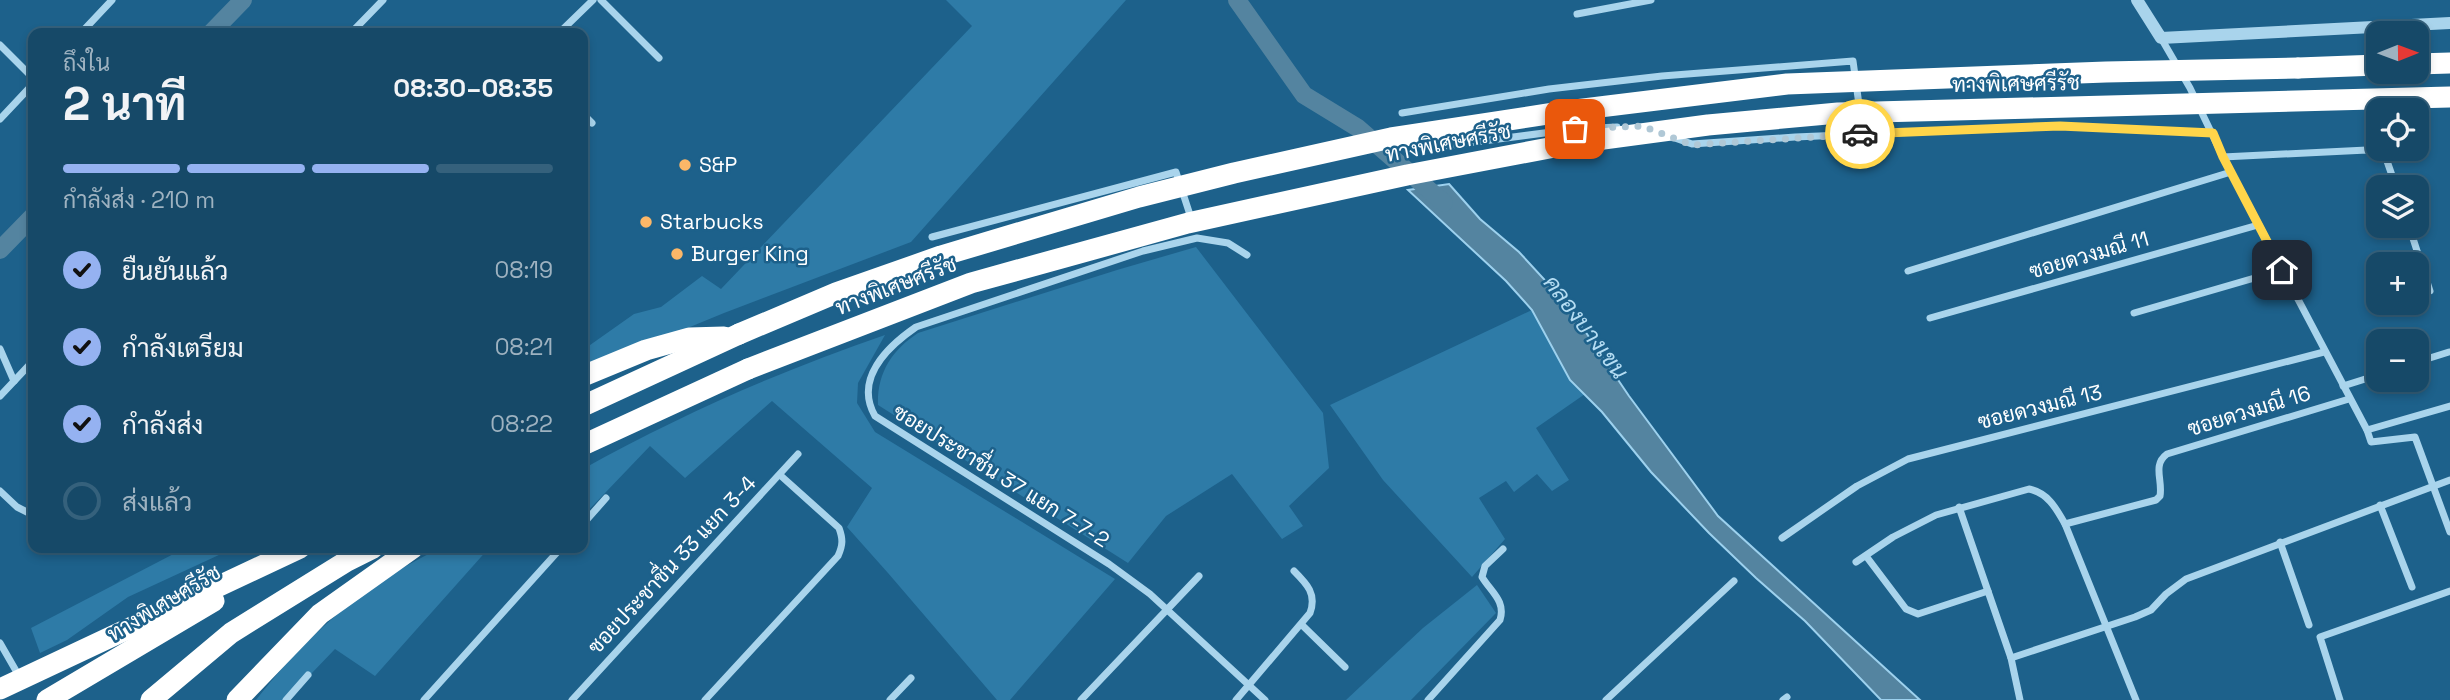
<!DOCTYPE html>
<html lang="th">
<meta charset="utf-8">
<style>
body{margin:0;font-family:"Space Grotesk",Sarabun,sans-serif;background:#1f506e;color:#f1f3f6;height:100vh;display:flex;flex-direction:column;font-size:26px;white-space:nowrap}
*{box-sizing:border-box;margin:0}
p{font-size:23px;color:#9eb2c0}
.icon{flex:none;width:38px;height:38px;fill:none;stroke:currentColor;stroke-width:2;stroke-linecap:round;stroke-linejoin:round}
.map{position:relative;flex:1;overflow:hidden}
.details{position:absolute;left:28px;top:28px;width:560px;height:525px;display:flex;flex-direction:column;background:#164968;border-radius:14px;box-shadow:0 4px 10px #0003,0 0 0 2px #35617c}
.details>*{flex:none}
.needle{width:46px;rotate:89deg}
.controls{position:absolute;left:2366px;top:21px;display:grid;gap:14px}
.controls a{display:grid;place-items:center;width:63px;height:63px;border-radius:14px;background:#164968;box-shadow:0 4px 10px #0003,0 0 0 2px #35617c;font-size:35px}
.pin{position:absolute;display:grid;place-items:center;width:60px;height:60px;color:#fff;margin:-30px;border-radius:14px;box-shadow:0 4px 10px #0006}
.courier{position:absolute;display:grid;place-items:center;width:70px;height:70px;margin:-35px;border:5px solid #ffd54a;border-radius:50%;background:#fff;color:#222;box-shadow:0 2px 9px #0007}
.overview em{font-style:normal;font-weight:700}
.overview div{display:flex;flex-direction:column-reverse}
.overview{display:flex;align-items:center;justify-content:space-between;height:119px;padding:0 35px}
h1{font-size:46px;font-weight:700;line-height:52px}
.bar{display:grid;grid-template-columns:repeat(4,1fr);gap:10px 7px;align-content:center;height:84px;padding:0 35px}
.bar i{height:9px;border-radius:5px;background:#35617c}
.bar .active{background:#95b2f1}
.bar p{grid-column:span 4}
ol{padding:0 35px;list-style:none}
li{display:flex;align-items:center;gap:21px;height:77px}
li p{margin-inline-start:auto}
li .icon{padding:7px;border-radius:50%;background:#95b2f1;color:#111;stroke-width:4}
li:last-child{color:#9eb2c0}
li i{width:38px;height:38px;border:4px solid #35617c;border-radius:50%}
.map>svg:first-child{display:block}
.green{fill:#2e7ba7}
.water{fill:#5484a0;stroke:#9dd1ee;stroke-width:2}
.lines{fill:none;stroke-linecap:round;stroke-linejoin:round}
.canal{stroke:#5484a0;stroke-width:18}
.minor{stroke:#a9d4ec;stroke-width:7}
.tertiary{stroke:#a9d4ec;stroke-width:12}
.motorway{stroke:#fff;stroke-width:21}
.motorway-bridge{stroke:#fff;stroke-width:21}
.done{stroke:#b0c8d6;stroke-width:7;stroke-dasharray:0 12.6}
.route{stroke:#ffd54a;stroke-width:9}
.poi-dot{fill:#fcb768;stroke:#1d618b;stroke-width:2.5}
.labels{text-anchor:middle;stroke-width:5;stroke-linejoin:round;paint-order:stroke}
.street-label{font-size:21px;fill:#fff;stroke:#1d618b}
.poi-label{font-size:21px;fill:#fff;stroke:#1d618b;text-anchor:start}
.water-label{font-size:23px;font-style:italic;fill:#b5ddf3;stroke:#1d618b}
</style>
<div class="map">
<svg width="2450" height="700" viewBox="0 0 2450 700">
<rect width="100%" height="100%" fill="#1d618b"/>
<g class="green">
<path d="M 946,0 L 1126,0 L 911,242 L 724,313 L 583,371 L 583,350 L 634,314 L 661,307 L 702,276 L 721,289 L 972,26 Z"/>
<path d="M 1196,247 L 1323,413 L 1329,468 L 1289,506 L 1303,526 L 1282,539 L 1232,474 L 1166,516 L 1128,563 L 878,405 C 877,373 892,350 918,333 L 1117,270 Z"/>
<path d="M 1532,310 L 1570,380 L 1585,394 L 1536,428 L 1569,480 L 1552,491 L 1537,474 L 1514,492 L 1506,481 L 1479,498 L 1505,539 L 1472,577 L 1383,480 L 1330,405 Z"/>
<path d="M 885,335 L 858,383 L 857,403 L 875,432 L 1115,579 L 1010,700 L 997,700 L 888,573 L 847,527 L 872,488 L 772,401 L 685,478 L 650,446 L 583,516 L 583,469 C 680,415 780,371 885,335 Z"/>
<path d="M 185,548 L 234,548 L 128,597 L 67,640 L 40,653 L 31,628 Z"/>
<path d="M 440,548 L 489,548 L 375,676 L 335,649 L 286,700 L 256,700 C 292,654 334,612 383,580 C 401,568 421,558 440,548 Z"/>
<path d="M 1477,585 L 1496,613 L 1411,700 L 1346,700 L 1423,628 Z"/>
</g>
<path class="water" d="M 1449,184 L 1480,219 L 1519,252 L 1566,303 L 1629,396 L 1718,516 L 1920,700 L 1881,700 L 1805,621 L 1756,578 L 1709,533 L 1651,472 L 1602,412 L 1570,380 L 1532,310 L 1506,281 L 1408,190 Z"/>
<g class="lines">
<g class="canal">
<path d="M 1237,0 L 1304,95 L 1358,128 L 1444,203"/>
<path d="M 211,33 L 243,0"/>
<path d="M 0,250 L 33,216"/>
</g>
<g class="minor">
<path d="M 601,0 L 659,58"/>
<path d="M 1577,14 L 1651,0"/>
<path d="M 81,33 L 112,0"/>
<path d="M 351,33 L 383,0"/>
<path d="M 559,33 L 593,0"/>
<path d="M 2161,38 L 2190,88 L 2223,157 L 2367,430 L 2371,442 L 2415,437 L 2450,532"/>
<path d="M 0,45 L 33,78"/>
<path d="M 1402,113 L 1549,89 L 1662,76 L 1853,61 L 1863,134"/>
<path d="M 583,114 L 592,123"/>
<path d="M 0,119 L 33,84"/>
<path d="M 1672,137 L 1692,144 L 1795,137 L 2060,126 L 2213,133"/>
<path d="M 1437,147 L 1575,129 L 1617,127"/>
<path d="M 2223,157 L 2367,150 L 2381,152 L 2387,161 L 2396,187"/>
<path d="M 2409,226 L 2430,291"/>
<path d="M 932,237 L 1176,172 L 1192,221"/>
<path d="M 1247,255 L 1228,243 L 1197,238 L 1143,251 L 916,327 C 887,347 854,379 875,416 L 1109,564 L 1150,594 L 1265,700"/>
<path d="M 1908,271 L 2231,172"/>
<path d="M 2134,313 L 2282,270"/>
<path d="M 1930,318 L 2258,225"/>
<path d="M 0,349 L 14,381"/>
<path d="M 2417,362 L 2449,352"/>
<path d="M 2343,386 L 2378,375"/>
<path d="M 0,396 L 33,361"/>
<path d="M 2367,430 L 2450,406"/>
<path d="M 0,491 L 17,507 L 33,515"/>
<path d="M 2380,505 L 2412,587"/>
<path d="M 1959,507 L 2011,658 L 2020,700"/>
<path d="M 583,524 L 606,498"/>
<path d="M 2065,524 L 2156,500 L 2160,496 C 2163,480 2152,465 2167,454 L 2349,399"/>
<path d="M 1782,538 L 1857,486 L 1908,459 L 2324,352"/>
<path d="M 2280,542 L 2309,625"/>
<path d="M 1866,556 L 1906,609 L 1918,614 L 1988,591"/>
<path d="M 1856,562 L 1893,537 L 1936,515 L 2029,489 C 2048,493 2056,508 2065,524 L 2136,700"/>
<path d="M 1302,625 L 1345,667"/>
<path d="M 0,643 L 19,676"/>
<path d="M 2011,658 L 2135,617 L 2151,610 L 2166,594 L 2186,579 L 2450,480"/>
<path d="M 286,700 L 308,675"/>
<path d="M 424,700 L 561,548"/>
<path d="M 572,700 L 798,454"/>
<path d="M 705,700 L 838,556 C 843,545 843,539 839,528 L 780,475"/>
<path d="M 890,700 L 911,678"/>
<path d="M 1081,700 L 1199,576"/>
<path d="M 1236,700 L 1310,613 C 1317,594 1307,584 1294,571"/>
<path d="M 1428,700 L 1500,620 C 1506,601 1491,592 1482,577 L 1485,566 L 1503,549"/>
<path d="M 1606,700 L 1734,581"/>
<path d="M 1783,700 L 1787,697"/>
<path d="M 2340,700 L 2320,637 L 2450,591"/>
</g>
<path class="tertiary" d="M 2137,0 L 2161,38 L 2450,23"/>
<g class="motorway">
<path d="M 2417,64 L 2450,63"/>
<path d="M 2298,68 L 2378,65"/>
<path d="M 583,376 L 646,350 L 689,338 L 724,337"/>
<path d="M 583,406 L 739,334"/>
<path d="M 583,445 L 748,369"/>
<path d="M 0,689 L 300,548"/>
<path d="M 47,700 L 214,601"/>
<path d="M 151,700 L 231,633 L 347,561 L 373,548"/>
<path d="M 237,700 L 320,614 L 413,548"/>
</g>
<g class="motorway-bridge">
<path d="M 739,334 L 836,293 L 941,256 L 1139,197 L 1234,173 L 1391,138 L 1567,111 L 1787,84 L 2106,72 L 2298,68"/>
<path d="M 748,369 L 971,283 L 1188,223 L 1407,175 L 1581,142 L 1708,125 L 1838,113 L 2450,97"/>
</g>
</g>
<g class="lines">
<path class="done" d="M 1575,129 L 1642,126 L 1692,145 L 1860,134"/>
<path class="route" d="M 1860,134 L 2060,126 L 2213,133 L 2223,157 L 2282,270"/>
</g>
<g class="poi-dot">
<circle cx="685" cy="165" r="7"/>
<circle cx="646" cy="222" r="7"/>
<circle cx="677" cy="254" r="7"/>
</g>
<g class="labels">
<g class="street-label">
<text transform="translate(2016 84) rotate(-1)" y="7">ทางพิเศษศรีรัช</text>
<text transform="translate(1448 143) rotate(-11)" y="7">ทางพิเศษศรีรัช</text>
<text transform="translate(2089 255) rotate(-16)" y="7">ซอยดวงมณี 11</text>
<text transform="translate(896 286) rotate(-21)" y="7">ทางพิเศษศรีรัช</text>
<text transform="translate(2040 407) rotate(-14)" y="7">ซอยดวงมณี 13</text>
<text transform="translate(2249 411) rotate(-17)" y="7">ซอยดวงมณี 16</text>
<text transform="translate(1001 476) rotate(32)" y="7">ซอยประชาชื่น 37 แยก 7-7-2</text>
<text transform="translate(672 565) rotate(-47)" y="7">ซอยประชาชื่น 33 แยก 3-4</text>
<text transform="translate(164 603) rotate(-31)" y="7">ทางพิเศษศรีรัช</text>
</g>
<g class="poi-label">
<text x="699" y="172">S&amp;P</text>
<text x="660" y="229">Starbucks</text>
<text x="691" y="261">Burger King</text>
</g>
<g class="water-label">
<text transform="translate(1586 327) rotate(53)" y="8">คลองบางเขน</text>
</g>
</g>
</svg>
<div class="controls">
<a><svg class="needle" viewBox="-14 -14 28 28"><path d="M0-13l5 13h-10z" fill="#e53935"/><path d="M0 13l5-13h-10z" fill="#9eb2c0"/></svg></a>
<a><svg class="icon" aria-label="locate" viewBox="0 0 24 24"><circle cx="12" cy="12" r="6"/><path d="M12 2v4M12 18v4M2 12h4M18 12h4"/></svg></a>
<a><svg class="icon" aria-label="layers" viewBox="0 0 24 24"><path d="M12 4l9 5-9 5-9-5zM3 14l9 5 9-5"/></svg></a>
<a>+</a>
<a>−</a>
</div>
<div class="pin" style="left:1575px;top:129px;background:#ea580c"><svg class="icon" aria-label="bag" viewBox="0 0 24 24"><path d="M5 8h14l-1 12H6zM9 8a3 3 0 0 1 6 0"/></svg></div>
<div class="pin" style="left:2282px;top:270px;background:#1f2937"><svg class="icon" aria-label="home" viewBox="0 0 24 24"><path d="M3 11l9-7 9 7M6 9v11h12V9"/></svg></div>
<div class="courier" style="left:1860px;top:134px"><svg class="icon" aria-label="car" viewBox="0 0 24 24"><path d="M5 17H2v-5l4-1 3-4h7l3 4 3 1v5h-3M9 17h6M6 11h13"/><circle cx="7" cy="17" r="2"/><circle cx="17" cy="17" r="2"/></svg></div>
<section class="details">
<div class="overview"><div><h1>2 นาที</h1><p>ถึงใน</p></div><em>08:30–08:35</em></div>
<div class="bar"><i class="active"></i><i class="active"></i><i class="active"></i><i></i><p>กำลังส่ง · 210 m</p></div>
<ol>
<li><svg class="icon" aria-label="check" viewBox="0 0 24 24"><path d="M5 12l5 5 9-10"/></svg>ยืนยันแล้ว<p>08:19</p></li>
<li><svg class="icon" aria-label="check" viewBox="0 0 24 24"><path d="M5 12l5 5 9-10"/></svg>กำลังเตรียม<p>08:21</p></li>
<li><svg class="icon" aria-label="check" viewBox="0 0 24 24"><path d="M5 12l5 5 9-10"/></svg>กำลังส่ง<p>08:22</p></li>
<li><i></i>ส่งแล้ว</li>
</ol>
</section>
</div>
